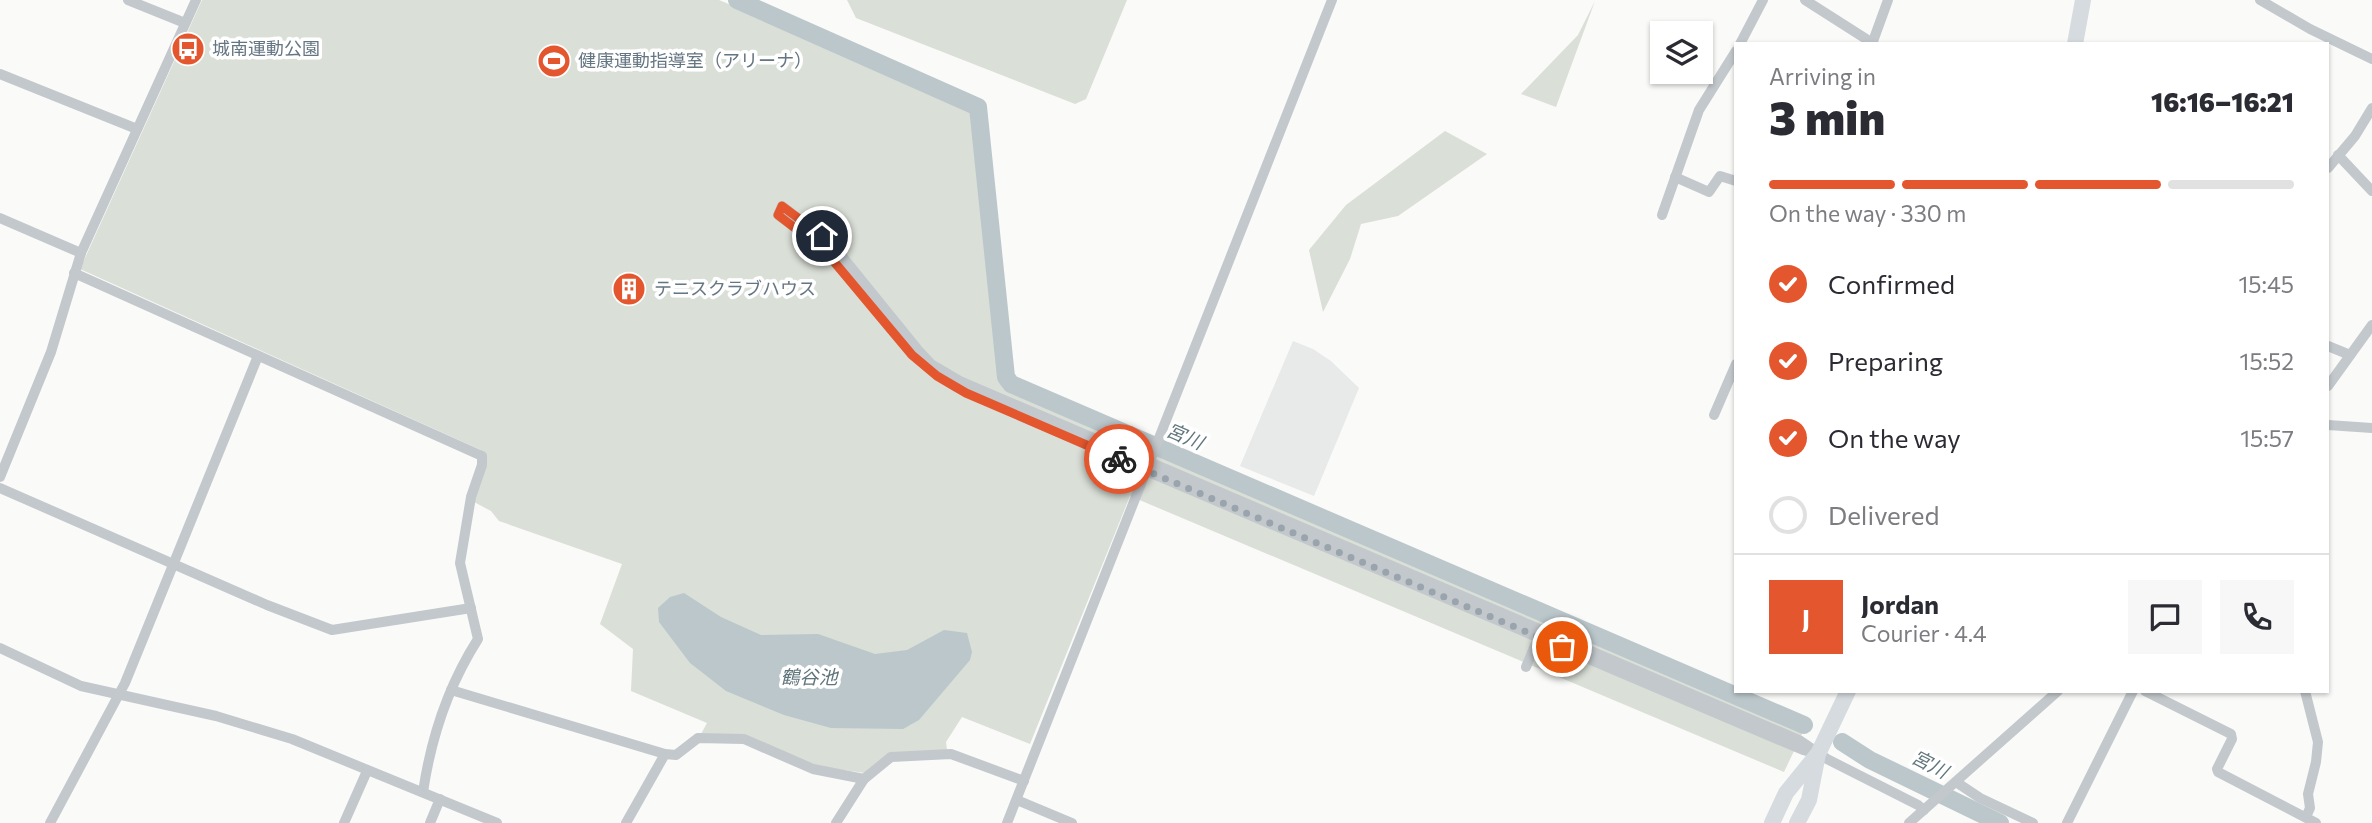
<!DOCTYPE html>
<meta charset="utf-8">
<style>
body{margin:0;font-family:Commissioner,"Noto Sans JP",sans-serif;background:#f7f7f7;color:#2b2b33;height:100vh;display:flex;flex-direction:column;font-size:26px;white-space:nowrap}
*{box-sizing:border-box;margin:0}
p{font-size:23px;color:#7c7c81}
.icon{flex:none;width:38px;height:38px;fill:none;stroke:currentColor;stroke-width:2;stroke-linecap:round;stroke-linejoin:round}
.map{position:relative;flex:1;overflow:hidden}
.panel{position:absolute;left:1734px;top:42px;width:595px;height:651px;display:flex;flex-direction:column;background:#fff;border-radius:0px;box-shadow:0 2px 5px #0004}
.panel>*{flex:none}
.controls{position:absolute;left:1650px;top:21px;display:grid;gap:14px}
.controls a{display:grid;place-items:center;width:63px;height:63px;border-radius:0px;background:#fff;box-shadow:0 2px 5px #0004;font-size:35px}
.pin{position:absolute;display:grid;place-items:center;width:60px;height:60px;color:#fff;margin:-30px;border:4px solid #fff;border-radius:50%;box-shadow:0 2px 7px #0007}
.courier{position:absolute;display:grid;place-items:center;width:70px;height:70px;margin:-35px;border:5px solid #e4572e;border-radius:50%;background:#fff;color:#222;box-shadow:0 2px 9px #0007}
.summary em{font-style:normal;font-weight:800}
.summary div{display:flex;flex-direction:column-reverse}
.summary{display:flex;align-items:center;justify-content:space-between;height:119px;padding:0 35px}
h1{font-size:46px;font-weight:800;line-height:52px}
.bar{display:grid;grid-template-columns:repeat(4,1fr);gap:10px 7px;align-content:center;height:84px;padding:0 35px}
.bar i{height:9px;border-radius:5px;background:#e1e1e2}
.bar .on{background:#e4572e}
.bar p{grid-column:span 4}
.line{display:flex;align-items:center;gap:18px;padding:0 35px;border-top:2px solid #e1e1e2}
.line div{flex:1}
.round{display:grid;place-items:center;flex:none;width:74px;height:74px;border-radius:0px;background:#f7f7f7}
ol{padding:0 35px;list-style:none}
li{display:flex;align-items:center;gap:21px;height:77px}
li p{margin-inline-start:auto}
li .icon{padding:7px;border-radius:50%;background:#e4572e;color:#fff;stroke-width:4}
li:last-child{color:#7c7c81}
li i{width:38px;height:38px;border:4px solid #e1e1e2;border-radius:50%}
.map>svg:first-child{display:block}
.built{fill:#e8e9e9}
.green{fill:#dadfd7}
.water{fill:#bbc7cb}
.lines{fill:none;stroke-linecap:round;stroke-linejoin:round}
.river{stroke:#bbc7cb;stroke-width:18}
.minor{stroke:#c3c8cc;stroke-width:10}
.highway{stroke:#d6dbdf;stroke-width:16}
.done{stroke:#99a4ac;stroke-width:7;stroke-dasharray:0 12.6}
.route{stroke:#e4572e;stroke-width:9}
.labels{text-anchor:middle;stroke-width:7;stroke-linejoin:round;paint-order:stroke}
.poi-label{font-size:18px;fill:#657683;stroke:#fff;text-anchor:start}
.water-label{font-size:19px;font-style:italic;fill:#60757c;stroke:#fff}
</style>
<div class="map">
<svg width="2372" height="823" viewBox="0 0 2372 823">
<rect width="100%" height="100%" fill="#fafaf8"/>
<path class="built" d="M 1293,341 L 1313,349 L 1331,361 L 1359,388 L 1314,496 L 1240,466 Z"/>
<g class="green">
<path d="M 202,0 L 719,0 L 974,108 L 1003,389 L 1150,449 L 1804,730 L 1784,772 L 1130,496 L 1030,744 L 962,717 L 946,742 L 947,750 L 890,754 L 865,773 L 813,766 L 772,747 L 701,734 L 707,723 L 631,691 L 633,649 L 600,624 L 622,564 L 499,521 L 491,511 L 474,502 L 481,450 L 80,269 Z"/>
<path d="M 847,0 L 1127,0 L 1086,99 L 1075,104 L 856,18 Z"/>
<path d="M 1595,1 L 1556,107 L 1521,94 L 1578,35 Z"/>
<path d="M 1445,131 L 1487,154 L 1398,216 L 1361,224 L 1350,259 L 1323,312 L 1309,250 L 1346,205 Z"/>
</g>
<path class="water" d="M 684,593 L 721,617 L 761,635 L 818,634 L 875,654 L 907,650 L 944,630 L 967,633 L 972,652 L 970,660 L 919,720 L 903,729 L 831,728 L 784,715 L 726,691 L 690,663 L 659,622 L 658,608 L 670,597 Z"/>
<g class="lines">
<g class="river">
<path d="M 737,0 L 978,107 L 1006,377 L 1011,384 L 1804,725"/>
<path d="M 1842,742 L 1870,760 L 2000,823"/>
</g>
<g class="minor">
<path d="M 128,0 L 185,23"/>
<path d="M 1805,0 L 1874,44"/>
<path d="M 2260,0 L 2310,29 L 2372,59"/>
<path d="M 1740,44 L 1763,0"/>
<path d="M 1872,44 L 1888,0"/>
<path d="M 0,74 L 137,129"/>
<path d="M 2338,155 L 2372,191"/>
<path d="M 2328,168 L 2355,136 L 2372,108"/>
<path d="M 1675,177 L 1709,192 L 1720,176 L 1736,181"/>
<path d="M 1662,215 L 1699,110 L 1736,51"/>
<path d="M 0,218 L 81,253"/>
<path d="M 74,273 L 482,456 L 482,465 L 471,497 L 460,563 L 478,639 C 448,686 431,738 423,792"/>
<path d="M 2328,346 L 2350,355"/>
<path d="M 2328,386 L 2372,325"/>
<path d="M 1714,415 L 1736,364"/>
<path d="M 2328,425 L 2372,428"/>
<path d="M 0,477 L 51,352 L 81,253 L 196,0"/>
<path d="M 0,488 L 267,605 L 332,630 L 471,608"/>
<path d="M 0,648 L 81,686 L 216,716 L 292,739 L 497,823"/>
<path d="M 1526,667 L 1541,631"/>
<path d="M 451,690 L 665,754 L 676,755 L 698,738 L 744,739 L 813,769 L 864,779"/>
<path d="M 2145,691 L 2231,734 L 2232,739 L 2217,769 L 2218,772 L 2316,823"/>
<path d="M 2305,691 L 2318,742 L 2316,762 L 2308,794 L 2310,808 L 2306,817"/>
<path d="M 1818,754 L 1803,750 L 1146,471 L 956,387 C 900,354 870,297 825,252 C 811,238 794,227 778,215 L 782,206 L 833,245 L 918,350 L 931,364 L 960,381 L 1799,740 L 1827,759 L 1918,805 L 1924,810"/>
<path d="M 1956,782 L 1980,798 L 2033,823"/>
<path d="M 1017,800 L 1072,823"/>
<path d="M 50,823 L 125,683 L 258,356"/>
<path d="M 344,823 L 367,771"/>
<path d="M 430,823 L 440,799"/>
<path d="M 626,823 L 665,754"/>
<path d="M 836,823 L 864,779 L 891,757 L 951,754 L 1024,781"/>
<path d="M 1007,823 L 1332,0"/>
<path d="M 1909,823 L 2058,691"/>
<path d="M 2067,823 L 2133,691"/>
</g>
<g class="highway">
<path d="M 2075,44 L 2083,0"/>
<path d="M 1772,823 L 1786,793 L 1816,756"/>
<path d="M 1797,823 L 1809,800 L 1818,754 L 1848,691"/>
</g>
</g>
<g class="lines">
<path class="done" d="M 1119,459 L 1562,647"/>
<path class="route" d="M 822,236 L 782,206 L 778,215 L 826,252 L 912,355 L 937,376 L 966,393 L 1119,459"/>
</g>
<defs>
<symbol id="bus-disc" viewBox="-11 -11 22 22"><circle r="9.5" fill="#e4572e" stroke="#fff"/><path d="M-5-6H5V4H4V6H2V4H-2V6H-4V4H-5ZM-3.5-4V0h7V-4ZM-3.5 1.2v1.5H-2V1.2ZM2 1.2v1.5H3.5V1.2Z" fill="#fff"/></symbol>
<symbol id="stadium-disc" viewBox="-11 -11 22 22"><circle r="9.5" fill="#e4572e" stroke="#fff"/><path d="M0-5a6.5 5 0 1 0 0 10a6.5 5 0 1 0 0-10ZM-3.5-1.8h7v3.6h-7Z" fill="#fff"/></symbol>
<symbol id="building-disc" viewBox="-11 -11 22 22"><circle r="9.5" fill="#e4572e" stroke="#fff"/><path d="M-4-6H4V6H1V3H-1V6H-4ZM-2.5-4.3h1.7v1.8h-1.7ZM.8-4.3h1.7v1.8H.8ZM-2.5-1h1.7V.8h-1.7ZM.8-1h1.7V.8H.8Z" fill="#fff"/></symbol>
</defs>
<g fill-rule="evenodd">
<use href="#bus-disc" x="169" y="30" width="38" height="38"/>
<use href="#stadium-disc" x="535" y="42" width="38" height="38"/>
<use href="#building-disc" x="610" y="270" width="38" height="38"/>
</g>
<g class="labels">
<g class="poi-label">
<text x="212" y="55">城南運動公園</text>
<text x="578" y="67">健康運動指導室（アリーナ）</text>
<text x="654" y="295">テニスクラブハウス</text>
</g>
<g class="water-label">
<text transform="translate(1185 436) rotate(23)" y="7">宮川</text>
<text x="809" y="684">鶴谷池</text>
<text transform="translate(1930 764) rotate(27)" y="7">宮川</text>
</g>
</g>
</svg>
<div class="controls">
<a><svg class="icon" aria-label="layers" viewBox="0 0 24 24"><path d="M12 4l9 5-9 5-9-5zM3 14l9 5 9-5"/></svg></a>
</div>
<div class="pin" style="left:1562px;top:647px;background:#ea580c"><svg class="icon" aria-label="bag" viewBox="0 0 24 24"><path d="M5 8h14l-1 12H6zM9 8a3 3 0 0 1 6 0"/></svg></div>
<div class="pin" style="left:822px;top:236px;background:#1f2937"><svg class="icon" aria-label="home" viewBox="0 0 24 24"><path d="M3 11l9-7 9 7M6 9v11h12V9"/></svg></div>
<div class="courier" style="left:1119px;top:459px"><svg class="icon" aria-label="bike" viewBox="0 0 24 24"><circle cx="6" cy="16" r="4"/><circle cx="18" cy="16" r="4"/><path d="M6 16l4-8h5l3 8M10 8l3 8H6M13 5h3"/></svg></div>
<section class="panel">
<div class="summary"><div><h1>3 min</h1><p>Arriving in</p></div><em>16:16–16:21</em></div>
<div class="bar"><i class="on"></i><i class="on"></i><i class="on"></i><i></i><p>On the way · 330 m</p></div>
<ol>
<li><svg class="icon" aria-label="check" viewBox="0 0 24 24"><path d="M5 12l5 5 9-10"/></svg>Confirmed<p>15:45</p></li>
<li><svg class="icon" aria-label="check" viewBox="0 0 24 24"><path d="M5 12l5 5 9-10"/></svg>Preparing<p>15:52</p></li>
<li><svg class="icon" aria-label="check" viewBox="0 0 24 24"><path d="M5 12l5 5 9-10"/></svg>On the way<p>15:57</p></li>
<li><i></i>Delivered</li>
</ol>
<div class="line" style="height:126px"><b class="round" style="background:#e4572e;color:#fff">J</b><div><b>Jordan</b><p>Courier · 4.4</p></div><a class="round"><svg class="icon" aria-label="chat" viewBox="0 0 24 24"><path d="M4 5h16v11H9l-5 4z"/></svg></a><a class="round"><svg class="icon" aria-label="phone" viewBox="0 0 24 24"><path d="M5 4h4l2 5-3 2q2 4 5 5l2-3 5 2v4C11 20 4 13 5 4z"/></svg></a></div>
</section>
</div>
